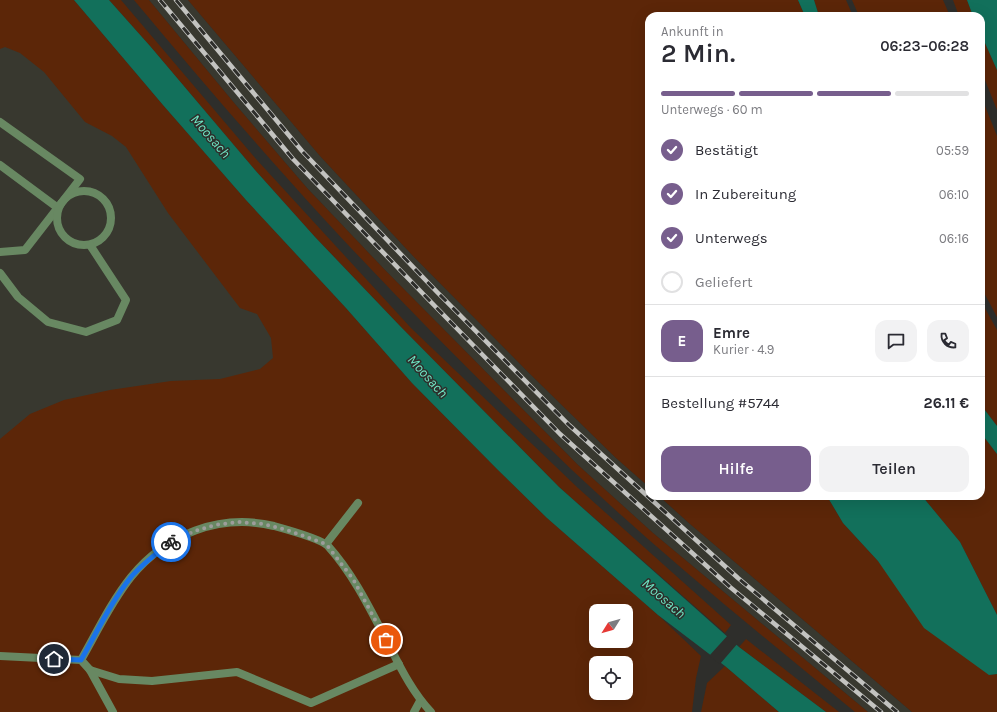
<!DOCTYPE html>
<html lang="de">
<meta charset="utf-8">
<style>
body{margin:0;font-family:Karla,sans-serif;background:#f2f2f3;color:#2b2b33;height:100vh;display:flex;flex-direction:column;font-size:15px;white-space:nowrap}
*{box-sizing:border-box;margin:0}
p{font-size:13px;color:#7c7c81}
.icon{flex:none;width:22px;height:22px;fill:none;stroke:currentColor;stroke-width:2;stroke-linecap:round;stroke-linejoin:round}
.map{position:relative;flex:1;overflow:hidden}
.drawer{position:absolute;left:645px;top:12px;width:340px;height:488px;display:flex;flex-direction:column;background:#fff;border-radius:12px;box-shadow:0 4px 16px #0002}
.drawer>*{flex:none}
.needle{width:26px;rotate:233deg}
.buttons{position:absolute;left:589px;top:604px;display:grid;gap:8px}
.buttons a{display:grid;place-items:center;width:44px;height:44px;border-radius:8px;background:#fff;box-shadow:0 4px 16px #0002;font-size:20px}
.pin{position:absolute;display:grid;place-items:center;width:34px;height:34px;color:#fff;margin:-17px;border:2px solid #fff;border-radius:50%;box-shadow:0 1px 4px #0007}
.courier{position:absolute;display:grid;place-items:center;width:40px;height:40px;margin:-20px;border:3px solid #1a73e8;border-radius:50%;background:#fff;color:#222;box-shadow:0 1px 5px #0007}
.overview em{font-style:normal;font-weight:600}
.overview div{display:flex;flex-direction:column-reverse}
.overview{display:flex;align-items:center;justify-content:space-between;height:68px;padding:0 16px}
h1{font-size:26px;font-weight:600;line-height:30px}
.bar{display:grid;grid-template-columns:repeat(4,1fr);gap:6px 4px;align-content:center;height:48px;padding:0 16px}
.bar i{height:5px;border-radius:3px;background:#e1e1e2}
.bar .current{background:#775e8d}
.bar p{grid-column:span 4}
.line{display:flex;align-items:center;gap:10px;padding:0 16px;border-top:1px solid #e1e1e2}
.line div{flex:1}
.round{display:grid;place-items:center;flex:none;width:42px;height:42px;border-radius:12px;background:#f2f2f3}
ol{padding:0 16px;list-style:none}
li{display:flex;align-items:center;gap:12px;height:44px}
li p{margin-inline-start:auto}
li .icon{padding:4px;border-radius:50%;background:#775e8d;color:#fff;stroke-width:4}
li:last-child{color:#7c7c81}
li i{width:22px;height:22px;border:2px solid #e1e1e2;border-radius:50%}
.cta{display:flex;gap:8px;margin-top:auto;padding:8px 16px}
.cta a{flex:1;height:46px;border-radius:12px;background:#775e8d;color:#fff;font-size:16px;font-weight:600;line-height:46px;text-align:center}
.cta a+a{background:#f2f2f3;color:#2b2b33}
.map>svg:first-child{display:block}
.built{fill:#38382f}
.green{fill:#5c2608;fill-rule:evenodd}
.water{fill:#12705b}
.pier{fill:#2e2e2b}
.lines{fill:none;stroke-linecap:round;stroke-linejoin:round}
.service{stroke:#688862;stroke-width:8}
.rail-casing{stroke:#c3c3c0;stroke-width:4.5}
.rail{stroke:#2e2e2b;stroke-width:3;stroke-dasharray:9;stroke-linecap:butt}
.done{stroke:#9d9d9b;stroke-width:4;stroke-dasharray:0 7.2}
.route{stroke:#1a73e8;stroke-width:5}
.labels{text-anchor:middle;stroke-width:3;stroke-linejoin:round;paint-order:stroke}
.water-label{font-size:14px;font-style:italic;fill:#6ee6c4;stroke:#2e2e2b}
</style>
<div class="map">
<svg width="997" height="712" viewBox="0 0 997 712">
<rect width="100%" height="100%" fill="#2e2e2b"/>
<g class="built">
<path d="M 0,0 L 12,0 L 307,357 L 0,492 Z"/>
<path d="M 149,0 L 188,0 L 320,156 L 413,256 L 529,373 L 616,458 L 649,487 L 649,496 L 659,496 L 690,524 L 912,712 L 868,712 L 653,533 L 578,465 L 384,269 L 307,188 L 235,104 Z"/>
</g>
<g class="green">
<path d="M 0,0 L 74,0 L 163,105 L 246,200 L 346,308 L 412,383 L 497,469 L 547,518 L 658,615 L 701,656 L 696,678 L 692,712 L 0,712 L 0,439 L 30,414 L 64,400 L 110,390 L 171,381 L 220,379 L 260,369 L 273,358 L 271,338 L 257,314 L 240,308 L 168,213 L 126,147 L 112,136 L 85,122 L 44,72 L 20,53 L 5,47 L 0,49 ZM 596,611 L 626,611 L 626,641 L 596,641 ZM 596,663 L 626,663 L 626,693 L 596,693 Z"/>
<path d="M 109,0 L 121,0 L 256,159 L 411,328 L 578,488 L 731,625 L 725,633 L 559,487 L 400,326 L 315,237 L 255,170 L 150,46 Z"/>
<path d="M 134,0 L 149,0 L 235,104 L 307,188 L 384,269 L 578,465 L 653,533 L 868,712 L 855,712 C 759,633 662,555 572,470 C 474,376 377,279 287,178 C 235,120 184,60 134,0 Z"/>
<path d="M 188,0 L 798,0 L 805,16 L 649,16 L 649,487 L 616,458 L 529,373 L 413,256 L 320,156 Z"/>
<path d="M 814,0 L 846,0 L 853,16 L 819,16 Z"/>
<path d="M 852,0 L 943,0 L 950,16 L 859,16 Z"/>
<path d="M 953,0 L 967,0 L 973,16 L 959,16 Z"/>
<path d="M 981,34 L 997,70 L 997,110 L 981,70 Z"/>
<path d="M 981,96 L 997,136 L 997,317 L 981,287 Z"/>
<path d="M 981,301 L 997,330 L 997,426 L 981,405 Z"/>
<path d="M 981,433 L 997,454 L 997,615 L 960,542 L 922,496 L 981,496 Z"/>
<path d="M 659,496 L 827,496 L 843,523 L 878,561 L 989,675 L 997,674 L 997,712 L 912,712 L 690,524 Z"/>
<path d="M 746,639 L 839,712 L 826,712 L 739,647 Z"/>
<path d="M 725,666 L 779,712 L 701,712 L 707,683 Z"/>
</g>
<g class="water">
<path d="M 74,0 L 109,0 L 150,46 L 255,170 L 315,237 L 400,326 L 559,487 L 739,647 L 826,712 L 779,712 L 725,666 L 658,615 L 547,518 L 497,469 L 412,383 L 346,308 L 246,200 L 163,105 Z"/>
<path d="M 798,0 L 814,0 L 819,16 L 805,16 Z"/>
<path d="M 967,0 L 997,0 L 997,70 L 981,34 L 981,16 L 973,16 Z"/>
<path d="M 981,405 L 997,426 L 997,454 L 981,433 Z"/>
<path d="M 827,496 L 922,496 L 960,542 L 997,615 L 997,674 L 989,675 L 924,628 L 878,561 L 843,523 Z"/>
</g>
<path class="pier" d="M 729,634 L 738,643 L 720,664 L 709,656 Z"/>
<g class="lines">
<g class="service">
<path d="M 0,122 L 80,179 L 25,250 L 0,252"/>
<path d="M 0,165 L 58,208"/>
<circle cx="84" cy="218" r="27"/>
<path d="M 0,273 L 18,297 L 48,322 L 86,332 L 117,320 L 126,300 L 90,245"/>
<path d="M 326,544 L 358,503"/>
<path d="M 0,656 L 81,660 L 90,670 L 119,679 L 152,681 L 237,672 L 311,703 L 399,664"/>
<path d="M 81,660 C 97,632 111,602 131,577 C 166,534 220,513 274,526 C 285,529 321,539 328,546 C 355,576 372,613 391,649 C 402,671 414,694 431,712"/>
<path d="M 90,670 L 113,712"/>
<path d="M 414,712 L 420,701"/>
</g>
<defs>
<g id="rail">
<path d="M 160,0 L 293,159 L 429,300 L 560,434 L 730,587 L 881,712"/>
<path d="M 176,0 L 302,151 L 437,292 L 569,425 L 738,578 L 897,712"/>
</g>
</defs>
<use href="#rail" class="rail-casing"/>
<use href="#rail" class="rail"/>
</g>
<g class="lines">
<path class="done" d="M 171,542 L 195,531 L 215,525 L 239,522 L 263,524 L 287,530 L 326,544 L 353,579 L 386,640"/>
<path class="route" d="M 54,659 L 81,660 C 97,632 111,602 131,577 C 142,564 157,553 171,542"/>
</g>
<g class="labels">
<g class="water-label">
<text transform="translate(211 136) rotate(49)" y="5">Moosach</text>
<text transform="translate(428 376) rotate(48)" y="5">Moosach</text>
<text transform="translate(664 598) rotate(41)" y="5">Moosach</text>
</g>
</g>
</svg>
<div class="buttons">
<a><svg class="needle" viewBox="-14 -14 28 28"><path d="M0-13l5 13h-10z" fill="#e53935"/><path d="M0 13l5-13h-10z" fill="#7c7c81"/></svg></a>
<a><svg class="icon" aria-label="locate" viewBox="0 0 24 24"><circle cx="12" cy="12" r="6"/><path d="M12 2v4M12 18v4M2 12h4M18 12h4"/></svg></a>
</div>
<div class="pin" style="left:386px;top:640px;background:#ea580c"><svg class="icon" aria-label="bag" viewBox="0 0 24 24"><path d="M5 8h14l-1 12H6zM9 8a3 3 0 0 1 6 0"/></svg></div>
<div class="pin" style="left:54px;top:659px;background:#1f2937"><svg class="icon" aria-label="home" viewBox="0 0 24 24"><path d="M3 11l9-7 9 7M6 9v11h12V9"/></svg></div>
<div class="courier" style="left:171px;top:542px"><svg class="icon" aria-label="bike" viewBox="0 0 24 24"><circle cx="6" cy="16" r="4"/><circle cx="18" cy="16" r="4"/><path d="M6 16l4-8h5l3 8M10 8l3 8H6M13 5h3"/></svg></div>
<section class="drawer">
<div class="overview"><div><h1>2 Min.</h1><p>Ankunft in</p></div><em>06:23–06:28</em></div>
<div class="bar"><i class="current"></i><i class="current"></i><i class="current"></i><i></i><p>Unterwegs · 60 m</p></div>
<ol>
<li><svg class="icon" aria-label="check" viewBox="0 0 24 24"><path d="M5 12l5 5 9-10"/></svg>Bestätigt<p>05:59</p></li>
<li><svg class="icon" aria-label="check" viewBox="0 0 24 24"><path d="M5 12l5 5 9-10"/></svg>In Zubereitung<p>06:10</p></li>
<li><svg class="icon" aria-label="check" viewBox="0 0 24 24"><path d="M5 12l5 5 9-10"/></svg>Unterwegs<p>06:16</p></li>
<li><i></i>Geliefert</li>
</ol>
<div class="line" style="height:72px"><b class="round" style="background:#775e8d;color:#fff">E</b><div><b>Emre</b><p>Kurier · 4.9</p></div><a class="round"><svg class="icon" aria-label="chat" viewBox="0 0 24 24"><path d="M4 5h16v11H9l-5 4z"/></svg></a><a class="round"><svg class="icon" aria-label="phone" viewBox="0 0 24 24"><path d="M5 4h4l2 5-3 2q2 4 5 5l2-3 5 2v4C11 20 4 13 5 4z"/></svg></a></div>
<div class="line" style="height:52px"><div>Bestellung #5744</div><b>26.11 €</b></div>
<div class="cta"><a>Hilfe</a><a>Teilen</a></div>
</section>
</div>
